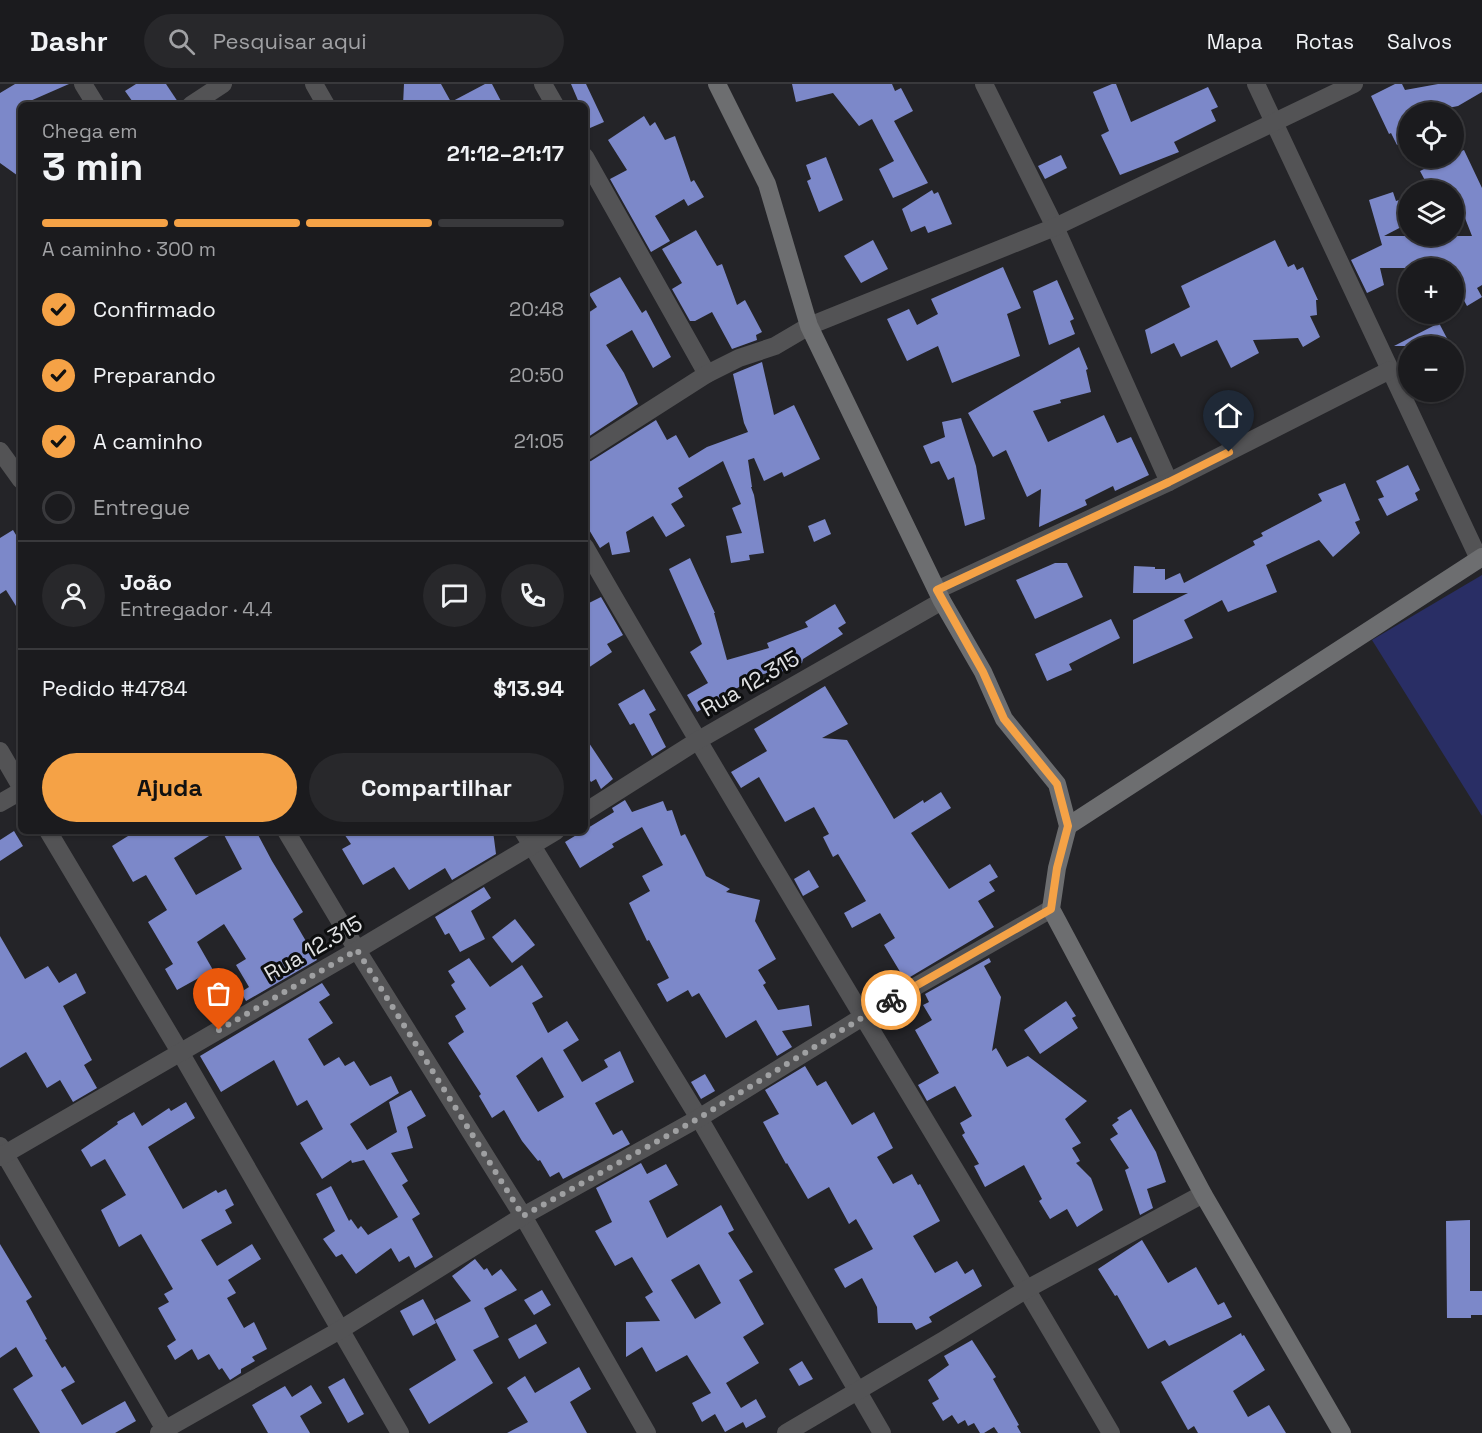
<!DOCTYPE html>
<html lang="pt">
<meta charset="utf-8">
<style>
body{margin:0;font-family:"Space Grotesk",sans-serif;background:#28282b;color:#f1f3f6;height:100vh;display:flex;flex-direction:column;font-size:22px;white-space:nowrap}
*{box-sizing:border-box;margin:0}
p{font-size:20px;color:#a0a1a4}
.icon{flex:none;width:33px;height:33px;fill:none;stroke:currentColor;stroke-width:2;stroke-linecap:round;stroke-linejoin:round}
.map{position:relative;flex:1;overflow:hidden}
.panel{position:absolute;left:18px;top:18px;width:570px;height:732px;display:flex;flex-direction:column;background:#1b1b1e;border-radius:9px;box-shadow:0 2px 4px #0004,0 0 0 2px #39393c}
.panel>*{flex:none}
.tools{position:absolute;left:1398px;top:18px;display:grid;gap:12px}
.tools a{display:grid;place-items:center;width:66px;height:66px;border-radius:50%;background:#1b1b1e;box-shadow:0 2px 4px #0004,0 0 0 2px #39393c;font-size:30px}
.pin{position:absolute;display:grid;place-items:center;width:51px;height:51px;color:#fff;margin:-62px -26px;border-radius:50% 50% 50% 0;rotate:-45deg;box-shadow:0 0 6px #0007}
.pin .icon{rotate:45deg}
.courier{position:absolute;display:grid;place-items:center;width:60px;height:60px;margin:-30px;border:4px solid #f5a246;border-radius:50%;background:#fff;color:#222;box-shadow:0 2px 8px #0007}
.summary em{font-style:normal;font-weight:700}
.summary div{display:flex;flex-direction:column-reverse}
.summary{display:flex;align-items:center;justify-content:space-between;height:102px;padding:0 24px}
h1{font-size:39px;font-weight:700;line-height:45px}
.bar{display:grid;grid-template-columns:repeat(4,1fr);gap:9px 6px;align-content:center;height:72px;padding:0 24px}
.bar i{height:8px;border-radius:4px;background:#39393c}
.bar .selected{background:#f5a246}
.bar p{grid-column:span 4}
.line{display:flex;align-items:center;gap:15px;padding:0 24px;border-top:2px solid #39393c}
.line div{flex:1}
.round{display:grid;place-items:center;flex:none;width:63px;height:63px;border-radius:32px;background:#28282b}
ol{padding:0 24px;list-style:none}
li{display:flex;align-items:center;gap:18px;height:66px}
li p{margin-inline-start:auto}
li .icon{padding:6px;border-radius:50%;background:#f5a246;color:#111;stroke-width:4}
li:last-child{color:#a0a1a4}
li i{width:33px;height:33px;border:3px solid #39393c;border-radius:50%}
.action{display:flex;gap:12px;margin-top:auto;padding:12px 24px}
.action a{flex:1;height:69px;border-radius:36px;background:#f5a246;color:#111;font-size:24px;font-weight:700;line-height:69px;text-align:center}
.action a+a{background:#28282b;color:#f1f3f6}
header{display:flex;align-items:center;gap:36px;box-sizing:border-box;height:84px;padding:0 30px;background:#1b1b1e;border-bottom:2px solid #39393c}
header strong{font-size:28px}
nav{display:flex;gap:33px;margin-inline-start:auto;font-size:21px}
.search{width:420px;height:54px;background:#28282b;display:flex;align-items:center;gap:15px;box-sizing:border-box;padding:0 21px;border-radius:33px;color:#a0a1a4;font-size:22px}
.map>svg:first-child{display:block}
.green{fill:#292e65}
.building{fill:#7c88c9;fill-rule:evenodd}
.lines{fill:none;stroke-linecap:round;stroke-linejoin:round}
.street{stroke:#535355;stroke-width:18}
.secondary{stroke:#6d6e70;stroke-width:18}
.done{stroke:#9fa0a2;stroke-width:6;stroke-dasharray:0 10.8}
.route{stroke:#f5a246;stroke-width:8}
.labels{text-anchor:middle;stroke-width:6;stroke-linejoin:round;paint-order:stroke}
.street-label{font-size:22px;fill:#e1e2e4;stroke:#0d0e0f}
</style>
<header>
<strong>Dashr</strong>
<div class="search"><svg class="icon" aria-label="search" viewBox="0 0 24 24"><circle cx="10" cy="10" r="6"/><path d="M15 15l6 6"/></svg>Pesquisar aqui</div>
<nav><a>Mapa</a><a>Rotas</a><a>Salvos</a></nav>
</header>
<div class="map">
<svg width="1482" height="1349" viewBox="0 0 1482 1349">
<rect width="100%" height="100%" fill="#242428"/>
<path class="green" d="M 1482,491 L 1482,732 L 1372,556 Z"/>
<g class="building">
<path d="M 15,0 L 69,0 L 21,21 L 21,94 L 0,79 L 0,9 Z"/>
<path d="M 136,0 L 166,0 L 180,21 L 135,21 L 125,7 Z"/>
<path d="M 404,0 L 441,0 L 451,18 L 485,0 L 492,0 L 503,21 L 403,21 Z"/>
<path d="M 571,0 L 586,0 L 604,38 L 590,44 L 585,32 L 585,21 L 580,21 Z"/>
<path d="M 792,0 L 892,0 L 895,7 L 901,4 L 913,27 L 894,37 L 928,99 L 893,114 L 879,85 L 894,77 L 872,35 L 859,42 L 833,9 L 796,18 Z"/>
<path d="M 1112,0 L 1116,0 L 1131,38 L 1208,3 L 1218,23 L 1211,26 L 1216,37 L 1174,58 L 1179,68 L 1120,91 L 1101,51 L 1109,47 L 1093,8 Z"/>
<path d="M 1395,0 L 1402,0 L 1405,6 L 1438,0 L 1482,0 L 1482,8 L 1458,22 L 1443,25 L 1444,28 L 1408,28 L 1408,54 L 1397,61 L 1391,49 L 1389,50 L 1371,12 Z"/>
<path d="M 644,32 L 650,42 L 655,38 L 665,56 L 675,52 L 691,98 L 694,96 L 704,113 L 688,122 L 684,115 L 655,132 L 670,157 L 651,168 L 610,95 L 627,86 L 608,56 Z"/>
<path d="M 1464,66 L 1482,104 L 1482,201 L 1477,204 L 1482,213 L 1467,222 L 1461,211 L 1454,215 L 1454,184 L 1380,184 L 1384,201 L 1367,209 L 1351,176 L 1382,161 L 1369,116 L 1393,108 L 1396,117 L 1399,116 L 1407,140 L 1384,152 L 1472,152 L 1454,106 L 1430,106 L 1420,87 L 1447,74 L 1454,74 L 1454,70 Z"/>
<path d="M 1061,71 L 1067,84 L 1045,95 L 1038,82 Z"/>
<path d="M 826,73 L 843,116 L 819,128 L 807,97 L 811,95 L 806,81 Z"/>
<path d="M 932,106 L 934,110 L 938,108 L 952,140 L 928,149 L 925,142 L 911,148 L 902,125 Z"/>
<path d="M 696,146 L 717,182 L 722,180 L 737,221 L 745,216 L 762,248 L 756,251 L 757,256 L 732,265 L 712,228 L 695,237 L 690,237 L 672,205 L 682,199 L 662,165 Z"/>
<path d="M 873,156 L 888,185 L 861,199 L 844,172 Z"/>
<path d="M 1275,156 L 1288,183 L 1294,180 L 1297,186 L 1303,183 L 1318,216 L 1316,216 L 1317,231 L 1310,232 L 1320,253 L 1303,263 L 1298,254 L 1253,256 L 1259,269 L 1231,284 L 1217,256 L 1181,273 L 1174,259 L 1151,270 L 1145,246 L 1190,223 L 1181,202 Z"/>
<path d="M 1003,183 L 1021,224 L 1007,230 L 1020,272 L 952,299 L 938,262 L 907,277 L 887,235 L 909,225 L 917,241 L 938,230 L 931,215 Z"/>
<path d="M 620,193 L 642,229 L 646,226 L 671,273 L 653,284 L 632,246 L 606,261 L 624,289 L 638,320 L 585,355 L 585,231 L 597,223 L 589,210 Z"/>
<path d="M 1057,196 L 1074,235 L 1070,237 L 1075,250 L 1049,261 L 1033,207 Z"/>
<path d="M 1439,239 L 1451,262 L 1394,262 Z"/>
<path d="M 1079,263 L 1088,285 L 1086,286 L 1091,308 L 1060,316 L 1061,319 L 1033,327 L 1048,358 L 1104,331 L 1117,359 L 1131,353 L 1149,391 L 1115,407 L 1113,402 L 1085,416 L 1087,421 L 1039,443 L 1041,405 L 1027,413 L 1006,366 L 993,373 L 968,329 Z"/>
<path d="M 762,278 L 774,331 L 794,321 L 820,375 L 784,393 L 782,388 L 764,397 L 754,374 L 748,376 L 752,403 L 751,403 L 754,411 L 764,469 L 749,471 L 750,476 L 731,479 L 726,452 L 742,449 L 732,424 L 741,420 L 723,377 L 678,404 L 683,413 L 671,420 L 685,442 L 666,453 L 653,432 L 626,448 L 630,468 L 612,471 L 609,458 L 600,464 L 585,439 L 585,379 L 591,377 L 656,336 L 667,356 L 676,351 L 689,374 L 707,363 L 748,348 L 744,339 L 733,290 Z"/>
<path d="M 1206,321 L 1225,321 L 1225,341 L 1207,341 Z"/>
<path d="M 961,334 L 976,382 L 985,435 L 965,442 L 954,393 L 948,396 L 939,377 L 931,380 L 923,362 L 945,353 L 942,338 Z"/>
<path d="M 1408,381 L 1420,406 L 1415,409 L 1418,416 L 1387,432 L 1378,415 L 1384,413 L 1376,397 Z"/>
<path d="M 1345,399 L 1360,436 L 1355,438 L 1360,449 L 1333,473 L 1319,456 L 1266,481 L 1277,508 L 1228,528 L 1222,516 L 1184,536 L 1193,554 L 1133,580 L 1133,536 L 1188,509 L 1133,509 L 1134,482 L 1155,483 L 1155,485 L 1165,485 L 1165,496 L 1180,489 L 1184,499 L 1255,461 L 1253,457 L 1263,452 L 1261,449 L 1322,417 L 1318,410 Z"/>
<path d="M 825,435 L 831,450 L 814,458 L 808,442 Z"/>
<path d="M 13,446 L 21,459 L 21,530 L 6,506 L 0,510 L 0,454 Z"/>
<path d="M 690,474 L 715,529 L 714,529 L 727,576 L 769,564 L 767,559 L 808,543 L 805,538 L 835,520 L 846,539 L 838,544 L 843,550 L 803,575 L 802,579 L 779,589 L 778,586 L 743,596 L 744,600 L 697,628 L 687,611 L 708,599 L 690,568 L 702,560 L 669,485 Z"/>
<path d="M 1055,479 L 1067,479 L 1083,513 L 1035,535 L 1016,496 Z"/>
<path d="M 601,513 L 623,551 L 607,560 L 612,568 L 585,586 L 585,521 Z"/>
<path d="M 1111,535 L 1120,554 L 1069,580 L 1072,586 L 1047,597 L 1035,570 Z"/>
<path d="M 825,602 L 848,640 L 822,654 L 847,656 L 894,735 L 923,716 L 924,719 L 941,708 L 951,724 L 911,749 L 949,805 L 990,780 L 998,793 L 989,798 L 995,807 L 978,817 L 994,843 L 905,896 L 884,861 L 895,854 L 880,829 L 852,844 L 844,829 L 866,817 L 838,770 L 833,773 L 823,753 L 829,750 L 814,723 L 785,738 L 759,693 L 741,704 L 731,688 L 767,667 L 754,645 Z"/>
<path d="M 644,605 L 656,626 L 649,630 L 666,663 L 652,672 L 634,639 L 630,641 L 618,620 Z"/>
<path d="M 585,653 L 613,695 L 601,705 L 596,695 L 591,698 L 585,688 Z"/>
<path d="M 625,716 L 632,728 L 663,717 L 667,727 L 672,726 L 681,752 L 685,750 L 706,792 L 730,805 L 726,808 L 760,816 L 755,837 L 776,875 L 758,886 L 766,899 L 763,901 L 778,926 L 809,921 L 812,942 L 782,947 L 792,963 L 777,972 L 756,936 L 726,954 L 699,909 L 692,913 L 688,906 L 667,918 L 657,900 L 669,894 L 649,856 L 647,857 L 629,819 L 650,807 L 642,792 L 663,781 L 642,743 L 612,760 L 614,763 L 580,784 L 565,758 L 614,728 L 612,724 Z"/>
<path d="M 14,747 L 23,762 L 0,777 L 0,756 Z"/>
<path d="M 136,747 L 217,747 L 174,774 L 196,811 L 242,785 L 222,747 L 256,747 L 272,777 L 303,828 L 293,835 L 317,876 L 246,917 L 241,908 L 249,903 L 236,881 L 246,875 L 224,840 L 197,858 L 213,886 L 177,906 L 165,885 L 173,880 L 148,838 L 167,826 L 146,791 L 133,798 L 112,762 Z"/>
<path d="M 342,747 L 493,747 L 496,770 L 452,796 L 445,784 L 409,806 L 394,783 L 363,801 L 342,765 L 351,760 Z"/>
<path d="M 809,786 L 819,803 L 803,812 L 794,795 Z"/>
<path d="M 484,803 L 491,814 L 471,827 L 485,855 L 460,868 L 449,849 L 445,851 L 435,833 Z"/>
<path d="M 515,835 L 535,861 L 512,879 L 492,853 Z"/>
<path d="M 0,852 L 25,895 L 48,882 L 59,899 L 76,889 L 86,909 L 63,922 L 92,976 L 84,981 L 97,1004 L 73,1018 L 60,996 L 47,1004 L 26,968 L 0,984 Z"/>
<path d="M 469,874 L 490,903 L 522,881 L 543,913 L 532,919 L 548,949 L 567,937 L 579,956 L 563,966 L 582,998 L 608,983 L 604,976 L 620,967 L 634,998 L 595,1019 L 613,1051 L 622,1046 L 630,1060 L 563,1095 L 559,1088 L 550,1093 L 540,1076 L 538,1077 L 522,1057 L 504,1026 L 492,1034 L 479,1012 L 481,1010 L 448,959 L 464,948 L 455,932 L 466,925 L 451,901 L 455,898 L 448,887 ZM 542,973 L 564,1013 L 538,1028 L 516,992 Z"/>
<path d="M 989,874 L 991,878 L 984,882 L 1001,913 L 992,967 L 996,964 L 1007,983 L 1028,972 L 1087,1017 L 1065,1035 L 1081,1059 L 1072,1064 L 1080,1077 L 1076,1079 L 1091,1094 L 1103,1126 L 1077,1143 L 1067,1125 L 1050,1135 L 1039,1117 L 1042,1115 L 1024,1081 L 985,1103 L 974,1082 L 979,1080 L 962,1051 L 965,1049 L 960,1039 L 972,1032 L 955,1002 L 927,1017 L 918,1001 L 939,989 L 915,946 L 932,936 L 923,921 L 929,918 L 925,910 Z"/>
<path d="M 322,899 L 330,911 L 319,918 L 333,939 L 308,955 L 324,982 L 339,973 L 345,982 L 354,977 L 370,1002 L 391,992 L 399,1009 L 350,1040 L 367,1066 L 397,1048 L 389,1018 L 411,1006 L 426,1032 L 407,1043 L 413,1064 L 391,1069 L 408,1097 L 402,1101 L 420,1130 L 412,1135 L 433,1173 L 415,1184 L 409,1172 L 399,1178 L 391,1164 L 356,1190 L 342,1170 L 336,1173 L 323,1155 L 335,1147 L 316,1110 L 331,1102 L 349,1137 L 351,1135 L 358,1145 L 361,1142 L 368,1151 L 398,1133 L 364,1076 L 352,1079 L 351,1076 L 322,1095 L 300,1059 L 323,1045 L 307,1016 L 297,1022 L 274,976 L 221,1008 L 200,972 Z"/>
<path d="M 1066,917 L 1076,932 L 1072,934 L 1078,944 L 1040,970 L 1024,946 Z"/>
<path d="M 805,982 L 817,1002 L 826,997 L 852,1041 L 874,1028 L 893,1064 L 877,1073 L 893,1100 L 912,1090 L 918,1101 L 920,1100 L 940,1137 L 913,1152 L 935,1189 L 957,1177 L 965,1190 L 973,1185 L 982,1202 L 929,1233 L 932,1238 L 916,1246 L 912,1239 L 878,1239 L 877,1223 L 862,1194 L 845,1204 L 834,1185 L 873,1165 L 856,1135 L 849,1140 L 829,1103 L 808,1115 L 787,1079 L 786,1080 L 763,1038 L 779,1030 L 765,1006 Z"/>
<path d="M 705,990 L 715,1007 L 701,1015 L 691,998 Z"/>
<path d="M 186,1018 L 195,1034 L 148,1063 L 183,1125 L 216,1106 L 218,1109 L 226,1105 L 234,1121 L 225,1126 L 232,1139 L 201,1156 L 217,1182 L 252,1160 L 261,1175 L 228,1196 L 236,1209 L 227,1214 L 244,1244 L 254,1238 L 267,1265 L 252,1273 L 255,1277 L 241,1285 L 241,1289 L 230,1296 L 222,1284 L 219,1286 L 209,1270 L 198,1276 L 192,1265 L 175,1276 L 167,1262 L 176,1256 L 158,1224 L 169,1218 L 164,1210 L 173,1205 L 141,1150 L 119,1163 L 101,1126 L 126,1111 L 105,1075 L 91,1083 L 81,1066 L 118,1040 L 117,1038 L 134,1028 L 142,1042 L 169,1024 L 171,1027 Z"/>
<path d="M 1131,1025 L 1156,1068 L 1166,1098 L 1147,1105 L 1153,1124 L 1140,1131 L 1125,1086 L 1129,1084 L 1110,1055 L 1118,1050 L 1112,1041 L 1119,1036 L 1117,1034 Z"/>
<path d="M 641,1079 L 647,1090 L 666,1080 L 678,1101 L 649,1117 L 667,1154 L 721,1121 L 734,1146 L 728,1149 L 753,1188 L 739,1196 L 764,1240 L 743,1253 L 759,1279 L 726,1299 L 741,1324 L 756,1315 L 766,1333 L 746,1344 L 743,1338 L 725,1348 L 715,1330 L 702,1338 L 692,1319 L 711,1309 L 687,1271 L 656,1288 L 642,1263 L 626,1273 L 626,1238 L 660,1237 L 645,1213 L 653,1208 L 632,1173 L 615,1182 L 595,1147 L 612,1138 L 596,1104 ZM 699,1180 L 721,1219 L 695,1235 L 671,1196 Z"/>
<path d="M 1470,1136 L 1470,1207 L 1482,1207 L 1482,1231 L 1471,1231 L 1471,1234 L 1447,1234 L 1446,1137 Z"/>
<path d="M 1142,1156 L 1168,1199 L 1196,1183 L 1218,1221 L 1224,1218 L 1232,1233 L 1169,1262 L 1165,1256 L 1148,1265 L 1117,1211 L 1115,1212 L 1098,1185 Z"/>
<path d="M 0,1160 L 32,1213 L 26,1217 L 47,1255 L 45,1256 L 62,1284 L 65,1282 L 75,1298 L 61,1306 L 82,1341 L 125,1317 L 136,1337 L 115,1349 L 40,1349 L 13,1305 L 33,1292 L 16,1263 L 0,1274 Z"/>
<path d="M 475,1175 L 484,1186 L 487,1184 L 492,1192 L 501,1185 L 517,1206 L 484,1224 L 499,1253 L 473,1266 L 493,1299 L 429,1340 L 409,1305 L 456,1276 L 435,1236 L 471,1217 L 452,1192 Z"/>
<path d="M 542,1206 L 551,1221 L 534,1231 L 524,1216 Z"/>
<path d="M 423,1215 L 436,1239 L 413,1252 L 400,1227 Z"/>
<path d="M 536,1240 L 547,1259 L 519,1275 L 508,1255 Z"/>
<path d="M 1241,1249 L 1242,1252 L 1244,1251 L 1265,1286 L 1233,1307 L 1248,1333 L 1269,1321 L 1286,1349 L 1198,1349 L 1194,1342 L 1188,1346 L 1161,1298 Z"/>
<path d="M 972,1256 L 996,1293 L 993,1295 L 1019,1341 L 1017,1342 L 1021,1349 L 998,1349 L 994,1343 L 984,1349 L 980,1349 L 974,1339 L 968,1342 L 965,1336 L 958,1340 L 952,1331 L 943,1337 L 932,1319 L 939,1315 L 928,1296 L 949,1281 L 944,1272 Z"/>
<path d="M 802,1277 L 813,1295 L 799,1302 L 789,1285 Z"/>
<path d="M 579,1283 L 591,1305 L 570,1318 L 587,1349 L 507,1349 L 528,1338 L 507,1304 L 525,1292 L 535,1309 Z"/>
<path d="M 344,1294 L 364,1330 L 348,1339 L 328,1303 Z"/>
<path d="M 311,1301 L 322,1319 L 300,1332 L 310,1349 L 268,1349 L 252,1321 L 285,1302 L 292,1313 Z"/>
</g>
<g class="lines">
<g class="street">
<path d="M 83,0 L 96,21"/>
<path d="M 314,0 L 326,21"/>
<path d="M 543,0 L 555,21"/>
<path d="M 984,0 L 1055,143 L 1169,398"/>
<path d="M 1256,0 L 1479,475"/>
<path d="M 191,21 L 223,0"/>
<path d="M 585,73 L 707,290"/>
<path d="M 0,367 L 21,396"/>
<path d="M 585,368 L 707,290 L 739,274 L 775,262 L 809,242 L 1055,143 L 1354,0"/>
<path d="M 585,463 C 756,761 938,1052 1111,1349"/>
<path d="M 937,506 L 1169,398 L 1390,286"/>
<path d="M 0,667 L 21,703"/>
<path d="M 0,719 L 21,707"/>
<path d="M 585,728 L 697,657 L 942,517"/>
<path d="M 48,747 L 180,968 L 400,1349"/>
<path d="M 286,747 L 357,866 L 523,1132 L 647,1349"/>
<path d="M 523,747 L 699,1034 L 882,1349"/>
<path d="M 0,1062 L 167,1349"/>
<path d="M 0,1073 L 357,866 L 556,747"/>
<path d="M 159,1349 L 340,1246 L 523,1132 L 699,1034 L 864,932 L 1051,825"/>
<path d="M 786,1349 L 944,1256 L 1027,1205 L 1203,1110"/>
</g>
<g class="secondary">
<path d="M 717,0 L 767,100 L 809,242 L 942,517 L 983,588 L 1004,635 L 1057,700 L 1068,742 L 1057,784 L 1051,825 L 1203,1110 L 1342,1349"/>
<path d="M 1068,742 L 1482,473"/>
</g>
</g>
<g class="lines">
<path class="done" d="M 219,946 L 357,866 L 523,1132 L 699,1034 L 891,916"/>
<path class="route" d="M 891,916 L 1051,825 L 1057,784 L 1068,742 L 1057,700 L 1004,635 L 983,588 L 937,506 L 1169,398 L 1229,368"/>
</g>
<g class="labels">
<g class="street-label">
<text transform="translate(750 599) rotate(-30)" y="8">Rua 12.315</text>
<text transform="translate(313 864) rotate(-30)" y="8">Rua 12.315</text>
</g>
</g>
</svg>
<div class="tools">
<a><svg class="icon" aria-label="locate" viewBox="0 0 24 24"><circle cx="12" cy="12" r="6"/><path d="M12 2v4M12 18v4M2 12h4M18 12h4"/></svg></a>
<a><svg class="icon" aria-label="layers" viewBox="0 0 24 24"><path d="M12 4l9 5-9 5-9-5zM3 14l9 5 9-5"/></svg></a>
<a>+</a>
<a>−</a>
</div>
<div class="pin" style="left:219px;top:946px;background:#ea580c"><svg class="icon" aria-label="bag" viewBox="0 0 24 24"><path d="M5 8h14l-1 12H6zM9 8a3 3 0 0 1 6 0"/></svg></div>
<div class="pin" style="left:1229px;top:368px;background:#1f2937"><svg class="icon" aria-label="home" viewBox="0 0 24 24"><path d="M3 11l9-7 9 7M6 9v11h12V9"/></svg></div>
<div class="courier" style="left:891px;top:916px"><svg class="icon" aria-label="bike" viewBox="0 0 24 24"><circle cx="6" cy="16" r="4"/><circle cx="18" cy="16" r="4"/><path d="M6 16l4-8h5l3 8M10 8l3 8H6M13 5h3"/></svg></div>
<section class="panel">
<div class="summary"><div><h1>3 min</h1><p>Chega em</p></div><em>21:12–21:17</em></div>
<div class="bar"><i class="selected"></i><i class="selected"></i><i class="selected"></i><i></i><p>A caminho · 300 m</p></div>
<ol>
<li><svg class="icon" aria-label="check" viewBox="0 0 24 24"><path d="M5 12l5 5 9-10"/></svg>Confirmado<p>20:48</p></li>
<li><svg class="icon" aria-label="check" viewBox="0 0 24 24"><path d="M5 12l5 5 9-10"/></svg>Preparando<p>20:50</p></li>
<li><svg class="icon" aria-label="check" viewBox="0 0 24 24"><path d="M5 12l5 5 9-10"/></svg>A caminho<p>21:05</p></li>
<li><i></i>Entregue</li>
</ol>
<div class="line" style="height:108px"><a class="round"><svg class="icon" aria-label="person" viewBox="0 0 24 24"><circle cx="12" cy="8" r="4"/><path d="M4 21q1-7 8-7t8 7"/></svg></a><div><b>João</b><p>Entregador · 4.4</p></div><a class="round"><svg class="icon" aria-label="chat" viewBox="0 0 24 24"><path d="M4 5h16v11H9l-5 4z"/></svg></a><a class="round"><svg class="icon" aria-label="phone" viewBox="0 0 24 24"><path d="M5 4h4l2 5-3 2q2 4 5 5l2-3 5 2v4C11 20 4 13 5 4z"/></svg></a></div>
<div class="line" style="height:78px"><div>Pedido #4784</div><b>$13.94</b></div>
<div class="action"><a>Ajuda</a><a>Compartilhar</a></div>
</section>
</div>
